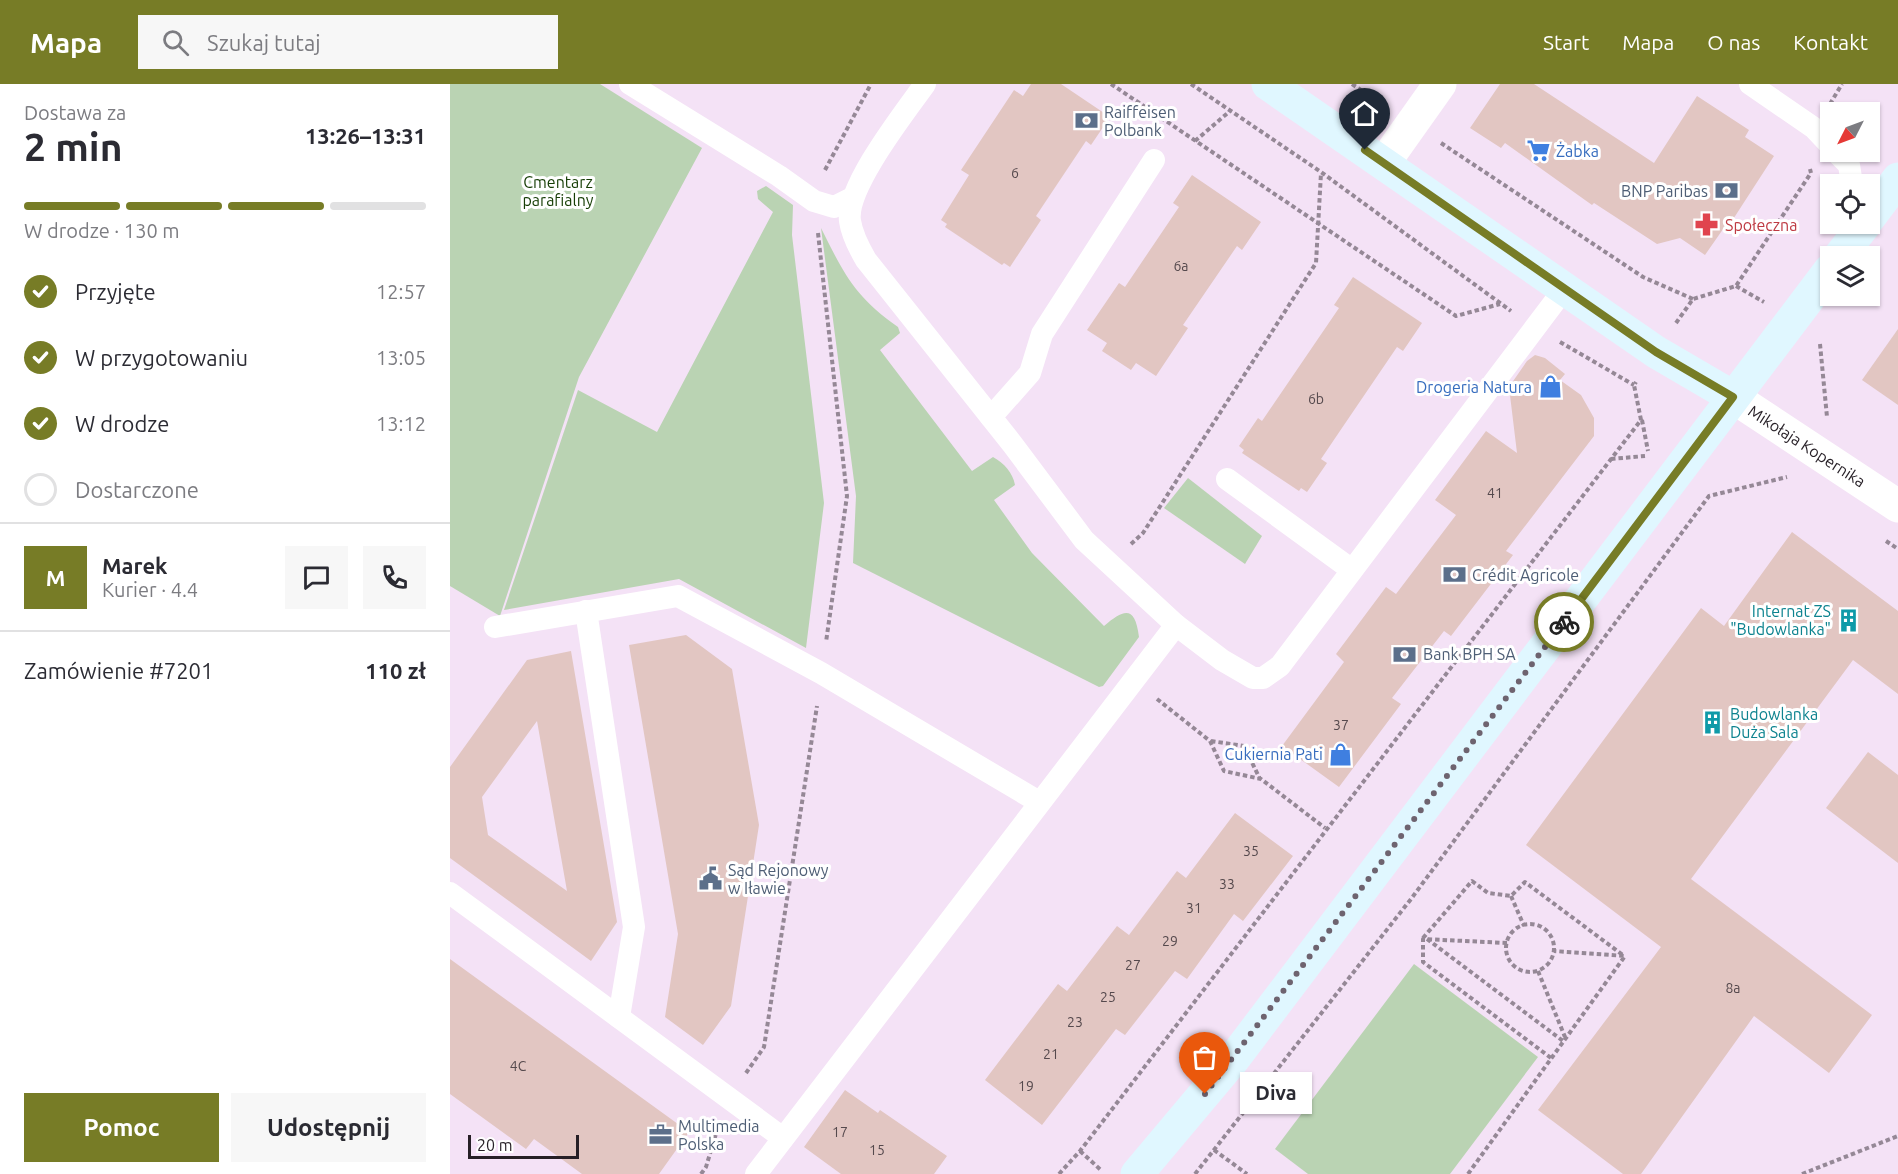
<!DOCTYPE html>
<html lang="pl">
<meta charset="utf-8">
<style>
body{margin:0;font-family:Ubuntu,sans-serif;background:#f7f7f7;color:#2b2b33;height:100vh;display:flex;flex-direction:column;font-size:22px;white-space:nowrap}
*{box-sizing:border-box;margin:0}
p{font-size:20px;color:#7c7c81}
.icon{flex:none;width:33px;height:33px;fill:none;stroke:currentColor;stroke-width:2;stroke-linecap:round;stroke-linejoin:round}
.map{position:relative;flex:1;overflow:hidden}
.details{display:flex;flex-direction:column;background:#fff;width:450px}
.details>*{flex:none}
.needle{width:39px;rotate:228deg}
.tools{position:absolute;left:1370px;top:18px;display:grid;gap:12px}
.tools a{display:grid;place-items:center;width:60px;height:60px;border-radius:0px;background:#fff;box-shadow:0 2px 4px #0004;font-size:30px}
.scale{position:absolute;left:18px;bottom:15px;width:111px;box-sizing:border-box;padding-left:6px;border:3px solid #261f26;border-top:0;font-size:16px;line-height:21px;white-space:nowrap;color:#261f26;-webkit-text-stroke:4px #fff;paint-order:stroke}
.pin{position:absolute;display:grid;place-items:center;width:51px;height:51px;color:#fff;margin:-62px -26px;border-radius:50% 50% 50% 0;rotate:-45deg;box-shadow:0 0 6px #0007}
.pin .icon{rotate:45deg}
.courier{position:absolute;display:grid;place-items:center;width:60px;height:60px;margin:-30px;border:4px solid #777c26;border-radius:50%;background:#fff;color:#222;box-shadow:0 2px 8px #0007}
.bubble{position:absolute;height:42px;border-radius:0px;background:#fff;box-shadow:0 2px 4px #0004;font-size:20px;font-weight:600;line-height:42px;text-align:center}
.summary em{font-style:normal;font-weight:600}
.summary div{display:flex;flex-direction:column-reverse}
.summary{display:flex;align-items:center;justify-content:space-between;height:102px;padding:0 24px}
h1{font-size:39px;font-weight:600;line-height:45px}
.bar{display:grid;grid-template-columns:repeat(4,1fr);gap:9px 6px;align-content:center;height:72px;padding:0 24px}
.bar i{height:8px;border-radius:4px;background:#e1e1e2}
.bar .current{background:#777c26}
.bar p{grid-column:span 4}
.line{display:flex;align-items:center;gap:15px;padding:0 24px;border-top:2px solid #e1e1e2}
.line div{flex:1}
.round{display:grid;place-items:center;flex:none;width:63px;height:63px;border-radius:0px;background:#f7f7f7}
ol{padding:0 24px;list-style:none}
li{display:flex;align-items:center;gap:18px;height:66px}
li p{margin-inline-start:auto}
li .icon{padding:6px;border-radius:50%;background:#777c26;color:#fff;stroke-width:4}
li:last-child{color:#7c7c81}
li i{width:33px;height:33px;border:3px solid #e1e1e2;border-radius:50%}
.cta{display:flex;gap:12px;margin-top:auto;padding:12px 24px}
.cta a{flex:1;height:69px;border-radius:0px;background:#777c26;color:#fff;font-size:24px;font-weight:600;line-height:69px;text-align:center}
.cta a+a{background:#f7f7f7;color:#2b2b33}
header{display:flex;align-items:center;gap:36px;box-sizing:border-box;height:84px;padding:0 30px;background:#777c26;color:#fff}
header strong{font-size:28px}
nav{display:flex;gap:33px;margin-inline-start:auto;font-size:21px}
.search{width:420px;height:54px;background:#f7f7f7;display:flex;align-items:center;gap:15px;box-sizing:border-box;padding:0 21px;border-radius:0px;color:#7c7c81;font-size:22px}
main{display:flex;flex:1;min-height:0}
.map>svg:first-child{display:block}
.green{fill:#bad3b3}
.building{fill:#e2c6c2;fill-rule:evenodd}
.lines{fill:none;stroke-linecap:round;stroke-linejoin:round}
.path{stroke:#958896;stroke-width:4;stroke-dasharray:4.5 3;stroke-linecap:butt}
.lane{stroke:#fff;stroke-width:22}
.street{stroke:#fff;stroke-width:33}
.secondary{stroke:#e0f7ff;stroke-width:33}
.done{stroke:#6e636f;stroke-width:6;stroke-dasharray:0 10.8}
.route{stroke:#777c26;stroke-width:8}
.labels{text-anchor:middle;stroke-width:6;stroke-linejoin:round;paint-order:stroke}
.number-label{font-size:14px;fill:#55494d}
.service-label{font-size:16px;fill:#4e5e75;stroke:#fff;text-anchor:start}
.shop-label{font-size:16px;fill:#366cbe;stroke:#fff;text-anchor:end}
.park-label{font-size:16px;fill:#153d04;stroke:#fff}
.health-label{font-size:16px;fill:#be3a42;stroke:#fff;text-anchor:start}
.street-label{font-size:16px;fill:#261f26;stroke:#fff}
.culture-label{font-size:16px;fill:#0d838f;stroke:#fff;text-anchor:end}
</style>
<header>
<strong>Mapa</strong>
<div class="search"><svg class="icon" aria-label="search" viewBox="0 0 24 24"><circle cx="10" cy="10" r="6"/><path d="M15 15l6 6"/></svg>Szukaj tutaj</div>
<nav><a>Start</a><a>Mapa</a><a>O nas</a><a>Kontakt</a></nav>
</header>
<main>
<section class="details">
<div class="summary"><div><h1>2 min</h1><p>Dostawa za</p></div><em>13:26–13:31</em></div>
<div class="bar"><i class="current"></i><i class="current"></i><i class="current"></i><i></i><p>W drodze · 130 m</p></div>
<ol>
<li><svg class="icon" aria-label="check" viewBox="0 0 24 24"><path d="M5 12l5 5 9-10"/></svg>Przyjęte<p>12:57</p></li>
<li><svg class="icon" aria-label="check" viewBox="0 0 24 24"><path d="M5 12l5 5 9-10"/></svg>W przygotowaniu<p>13:05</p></li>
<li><svg class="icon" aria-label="check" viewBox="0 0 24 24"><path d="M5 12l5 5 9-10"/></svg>W drodze<p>13:12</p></li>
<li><i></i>Dostarczone</li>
</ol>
<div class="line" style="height:108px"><b class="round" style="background:#777c26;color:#fff">M</b><div><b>Marek</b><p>Kurier · 4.4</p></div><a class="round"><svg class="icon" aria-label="chat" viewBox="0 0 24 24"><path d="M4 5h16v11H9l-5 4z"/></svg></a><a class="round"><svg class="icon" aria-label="phone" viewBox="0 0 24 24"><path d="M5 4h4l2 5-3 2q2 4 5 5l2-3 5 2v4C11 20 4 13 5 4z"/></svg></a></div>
<div class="line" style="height:78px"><div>Zamówienie #7201</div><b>110 zł</b></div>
<div class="cta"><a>Pomoc</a><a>Udostępnij</a></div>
</section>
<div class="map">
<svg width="1448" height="1090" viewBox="0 0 1448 1090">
<rect width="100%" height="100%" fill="#f4e2f6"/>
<g class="green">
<path d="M 0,0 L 150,0 L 252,64 L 129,293 L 50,532 L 0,502 Z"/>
<path d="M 316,102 L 343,121 L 342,151 L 374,419 L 356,564 L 229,495 L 54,526 L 128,306 L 207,348 L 323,128 L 308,115 L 307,107 Z"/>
<path d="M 371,144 C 394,190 405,213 448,243 L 450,249 L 430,266 L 522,387 L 543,373 C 554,379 563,389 565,401 L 544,416 L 582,469 L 654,542 C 674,525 685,521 689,553 L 653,602 L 649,603 L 403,479 L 406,412 Z"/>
<path d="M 738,394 L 812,452 L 795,480 L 714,424 Z"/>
<path d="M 964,880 L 1088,973 L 1000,1090 L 858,1090 L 825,1065 Z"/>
</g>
<g class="building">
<path d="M 581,0 L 611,0 L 660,33 L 641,61 L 636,57 L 586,132 L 591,136 L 560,183 L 554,179 L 552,181 L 495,143 L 497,140 L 491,136 L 519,91 L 511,86 L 564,6 L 573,12 Z"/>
<path d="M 1050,0 L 1084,0 L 1204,79 L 1247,12 L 1299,46 L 1295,53 L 1324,72 L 1280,140 L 1278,138 L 1255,171 L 1230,154 L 1207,160 L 1144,119 L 1142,121 L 1055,59 L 1051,64 L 1020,44 Z"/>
<path d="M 742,91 L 811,138 L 792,166 L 787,162 L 733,241 L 738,244 L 706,292 L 686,279 L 681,286 L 652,267 L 657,259 L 637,246 L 669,199 L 675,203 L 729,123 L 723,119 Z"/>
<path d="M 903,193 L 972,239 L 953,267 L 947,263 L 894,341 L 871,375 L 877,379 L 857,408 L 851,404 L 849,407 L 792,369 L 794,366 L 789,362 L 808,334 L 812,337 L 889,224 L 884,221 Z"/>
<path d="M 1448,245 L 1448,321 L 1412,296 Z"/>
<path d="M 1085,271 L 1095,274 L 1115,290 L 1110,296 L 1131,311 L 1144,334 L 1144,352 L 1056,467 L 1063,471 L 1001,552 L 994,547 L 942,614 L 951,620 L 889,703 L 832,662 L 894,578 L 886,570 L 936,503 L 946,510 L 1006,431 L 985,416 L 1036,347 L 1067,369 L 1059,303 L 1077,277 Z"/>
<path d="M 1342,448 L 1448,527 L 1448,610 L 1403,576 L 1241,795 L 1422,931 L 1379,989 L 1304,932 L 1191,1090 L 1173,1090 L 1088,1026 L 1211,863 L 1076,761 L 1251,524 L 1274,542 Z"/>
<path d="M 236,551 L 282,585 L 309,741 L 281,922 L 253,961 L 215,933 L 228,850 L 179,561 Z"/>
<path d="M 121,567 L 167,838 L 141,877 L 0,774 L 0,683 L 77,576 ZM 87,637 L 117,807 L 38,751 L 32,713 Z"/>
<path d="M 1418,668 L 1448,691 L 1448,779 L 1376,724 Z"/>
<path d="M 785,729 L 843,772 L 793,837 L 784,830 L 737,895 L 725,887 L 675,951 L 666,945 L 592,1041 L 535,996 L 608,900 L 617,907 L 667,842 L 679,851 L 727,787 L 736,794 Z"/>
<path d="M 0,875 L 239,1048 L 209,1090 L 132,1090 L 84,1055 L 76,1065 L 0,1010 Z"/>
<path d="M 395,1006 L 428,1029 L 430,1026 L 497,1072 L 484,1090 L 391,1090 L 354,1063 Z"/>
</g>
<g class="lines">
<g class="path">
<path d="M 661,0 L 1006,232 L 1050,220"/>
<path d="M 741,0 L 871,88 L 1061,227"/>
<path d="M 902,0 L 932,20"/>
<path d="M 1380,20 L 1392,0"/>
<path d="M 745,57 L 780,27"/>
<path d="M 991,59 L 1193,193 L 1243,215"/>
<path d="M 375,86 L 421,0"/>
<path d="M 368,149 L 397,412 L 376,558"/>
<path d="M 1286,202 L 1314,218"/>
<path d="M 1226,239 L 1243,215 L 1286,202 L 1361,89 L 1360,85"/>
<path d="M 1110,258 L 1184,301"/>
<path d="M 1370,260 L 1377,333"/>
<path d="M 1192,336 L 1198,367"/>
<path d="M 1161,375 L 1195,372"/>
<path d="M 1436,457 L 1448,465"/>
<path d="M 681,460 L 693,449 L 866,179 L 871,89"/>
<path d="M 707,615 L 760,657 L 774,687 L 811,695 L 875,744"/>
<path d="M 761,657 L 794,662 L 810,695"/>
<path d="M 1061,812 L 1074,842"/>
<circle cx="1080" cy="864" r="24"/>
<path d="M 973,854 L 1022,797 L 1038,809 L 1061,812 L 1075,798 L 1174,872"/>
<path d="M 977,855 L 1113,957"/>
<path d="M 1057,859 L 973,855 L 973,878 L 1101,974"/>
<path d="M 1088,887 L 1115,953"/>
<path d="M 296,989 L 314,963 L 367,622"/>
<path d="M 764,1066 L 797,1090"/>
<path d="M 630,1067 L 652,1087"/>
<path d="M 251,1090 L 256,1083 L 268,1043"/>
<path d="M 609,1090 L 630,1067 L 1191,336 L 1184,301 L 1186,298"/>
<path d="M 745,1090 L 961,815 L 1259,412 L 1337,393"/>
<path d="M 1018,1090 L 1175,872 L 1104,867"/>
<path d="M 1352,1090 L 1448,1052"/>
</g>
<g class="lane">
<path d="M 180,0 L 329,92 L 364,117 L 384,123 L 402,114"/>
<path d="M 475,0 C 455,28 395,104 400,137 C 402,151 409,164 416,176 L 563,361 L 634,456 L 726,541 L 772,576 L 803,594 L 813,594 L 830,582 L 1115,204"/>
<path d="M 1300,0 L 1364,44 L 1380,61"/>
<path d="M 1386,68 L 1399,81 L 1402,100"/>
<path d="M 541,333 L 580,289 L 592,250 L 704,76"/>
<path d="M 777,395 L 902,486"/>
<path d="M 136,527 L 184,843 L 169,933"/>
<path d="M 45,543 L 228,512 L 371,589 L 589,718"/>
<path d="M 0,809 L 333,1054"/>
<path d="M 306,1090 L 726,541"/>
</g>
<g class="street">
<path d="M 934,79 L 990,0"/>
<path d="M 1283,313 L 1448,422"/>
</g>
<g class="secondary">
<path d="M 818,0 L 1206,268 L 1283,313"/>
<path d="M 1419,134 L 1448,95"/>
<path d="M 1390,172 L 1415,140"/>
<path d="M 687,1090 L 782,977 L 1380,186"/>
</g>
</g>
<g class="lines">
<path class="done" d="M 755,1010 L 1114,538"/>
<path class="route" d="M 915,66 L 1206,268 L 1283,313 L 1114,538"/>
</g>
<defs>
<symbol id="bank-bare" viewBox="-9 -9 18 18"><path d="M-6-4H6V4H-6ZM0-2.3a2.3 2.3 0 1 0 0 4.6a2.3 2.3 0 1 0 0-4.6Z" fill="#5c6f8a" stroke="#fff" stroke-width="2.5" paint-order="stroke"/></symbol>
<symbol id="supermarket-bare" viewBox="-9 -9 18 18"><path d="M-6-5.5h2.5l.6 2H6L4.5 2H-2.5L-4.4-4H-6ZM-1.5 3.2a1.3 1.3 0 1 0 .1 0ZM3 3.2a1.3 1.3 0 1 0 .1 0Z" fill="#3f7fe0" stroke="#fff" stroke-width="2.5" paint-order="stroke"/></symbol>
<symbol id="pharmacy-bare" viewBox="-9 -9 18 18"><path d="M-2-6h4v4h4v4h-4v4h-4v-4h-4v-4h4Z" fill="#e0444e" stroke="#fff" stroke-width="2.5" paint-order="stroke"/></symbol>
<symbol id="shop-bare" viewBox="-9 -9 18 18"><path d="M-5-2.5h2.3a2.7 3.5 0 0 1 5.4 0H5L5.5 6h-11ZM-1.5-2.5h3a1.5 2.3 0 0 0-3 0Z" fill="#3f7fe0" stroke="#fff" stroke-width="2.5" paint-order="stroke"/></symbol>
<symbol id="building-bare" viewBox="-9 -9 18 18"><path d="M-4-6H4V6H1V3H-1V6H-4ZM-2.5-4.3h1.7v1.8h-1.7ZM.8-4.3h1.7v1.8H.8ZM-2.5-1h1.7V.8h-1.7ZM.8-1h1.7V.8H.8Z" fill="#0f9aa8" stroke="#fff" stroke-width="2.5" paint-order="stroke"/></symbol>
<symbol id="civic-bare" viewBox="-9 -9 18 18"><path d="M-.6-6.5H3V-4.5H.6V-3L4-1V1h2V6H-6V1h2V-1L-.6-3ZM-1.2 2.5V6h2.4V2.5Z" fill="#5c6f8a" stroke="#fff" stroke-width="2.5" paint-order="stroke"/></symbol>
<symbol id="office-bare" viewBox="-9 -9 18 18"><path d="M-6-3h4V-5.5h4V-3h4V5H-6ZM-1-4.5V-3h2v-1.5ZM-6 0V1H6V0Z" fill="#5c6f8a" stroke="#fff" stroke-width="2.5" paint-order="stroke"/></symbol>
</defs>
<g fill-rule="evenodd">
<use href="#bank-bare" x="620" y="20" width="33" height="33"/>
<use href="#supermarket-bare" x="1072" y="50" width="33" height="33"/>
<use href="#bank-bare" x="1260" y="90" width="33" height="33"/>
<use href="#pharmacy-bare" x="1240" y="124" width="33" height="33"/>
<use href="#shop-bare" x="1084" y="286" width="33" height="33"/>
<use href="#bank-bare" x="988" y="474" width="33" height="33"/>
<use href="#building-bare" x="1382" y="520" width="33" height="33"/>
<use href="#bank-bare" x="938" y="554" width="33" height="33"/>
<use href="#building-bare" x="1246" y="622" width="33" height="33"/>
<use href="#shop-bare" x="874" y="654" width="33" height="33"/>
<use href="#civic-bare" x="244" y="778" width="33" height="33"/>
<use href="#office-bare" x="194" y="1034" width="33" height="33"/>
</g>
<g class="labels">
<g class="number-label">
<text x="565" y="94">6</text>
<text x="731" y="187">6a</text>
<text x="866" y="320">6b</text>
<text x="1045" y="414">41</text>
<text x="891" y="646">37</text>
<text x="801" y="772">35</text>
<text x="777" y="805">33</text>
<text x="744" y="829">31</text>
<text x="720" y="862">29</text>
<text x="683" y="886">27</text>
<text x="1283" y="909">8a</text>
<text x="658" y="918">25</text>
<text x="625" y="943">23</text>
<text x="601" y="975">21</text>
<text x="68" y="987">4C</text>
<text x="576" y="1007">19</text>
<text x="390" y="1053">17</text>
<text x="427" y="1071">15</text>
</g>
<g class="service-label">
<text x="654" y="34">Raiffeisen<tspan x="654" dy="18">Polbank</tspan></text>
<text x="1258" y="113" text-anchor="end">BNP Paribas</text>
<text x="1022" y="497">Crédit Agricole</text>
<text x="973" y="576">Bank BPH SA</text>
<text x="278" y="792">Sąd Rejonowy<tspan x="278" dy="18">w Iławie</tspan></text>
<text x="228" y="1048">Multimedia<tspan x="228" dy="18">Polska</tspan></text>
</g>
<g class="shop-label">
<text x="1106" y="73" text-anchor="start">Żabka</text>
<text x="1082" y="309">Drogeria Natura</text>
<text x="873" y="676">Cukiernia Pati</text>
</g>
<g class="park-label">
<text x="108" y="104">Cmentarz<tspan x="108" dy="18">parafialny</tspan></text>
</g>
<g class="health-label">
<text x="1275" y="147">Społeczna</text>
</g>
<g class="street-label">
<text transform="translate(1357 362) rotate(33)" y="6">Mikołaja Kopernika</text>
</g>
<g class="culture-label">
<text x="1381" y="533">Internat ZS<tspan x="1381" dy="18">"Budowlanka"</tspan></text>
<text x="1280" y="636" text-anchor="start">Budowlanka<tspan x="1280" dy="18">Duża Sala</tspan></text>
</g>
</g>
</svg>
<div class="tools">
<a><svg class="needle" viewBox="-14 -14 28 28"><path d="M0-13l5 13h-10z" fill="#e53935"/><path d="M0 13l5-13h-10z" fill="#7c7c81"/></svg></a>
<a><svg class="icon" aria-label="locate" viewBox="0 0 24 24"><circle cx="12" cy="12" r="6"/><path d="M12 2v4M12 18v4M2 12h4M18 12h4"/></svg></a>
<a><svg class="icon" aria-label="layers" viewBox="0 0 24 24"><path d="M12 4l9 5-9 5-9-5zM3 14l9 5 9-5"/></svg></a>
</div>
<div class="scale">20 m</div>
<div class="pin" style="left:755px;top:1010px;background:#ea580c"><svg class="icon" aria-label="bag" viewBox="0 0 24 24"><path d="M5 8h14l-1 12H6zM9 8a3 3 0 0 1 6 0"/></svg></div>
<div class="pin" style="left:915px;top:66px;background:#1f2937"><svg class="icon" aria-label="home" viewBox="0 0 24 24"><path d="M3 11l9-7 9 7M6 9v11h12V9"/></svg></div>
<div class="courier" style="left:1114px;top:538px"><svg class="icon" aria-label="bike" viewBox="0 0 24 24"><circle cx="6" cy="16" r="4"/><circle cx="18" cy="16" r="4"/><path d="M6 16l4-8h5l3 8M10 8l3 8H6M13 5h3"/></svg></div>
<div class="bubble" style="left:790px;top:988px;width:72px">Diva</div>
</div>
</main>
